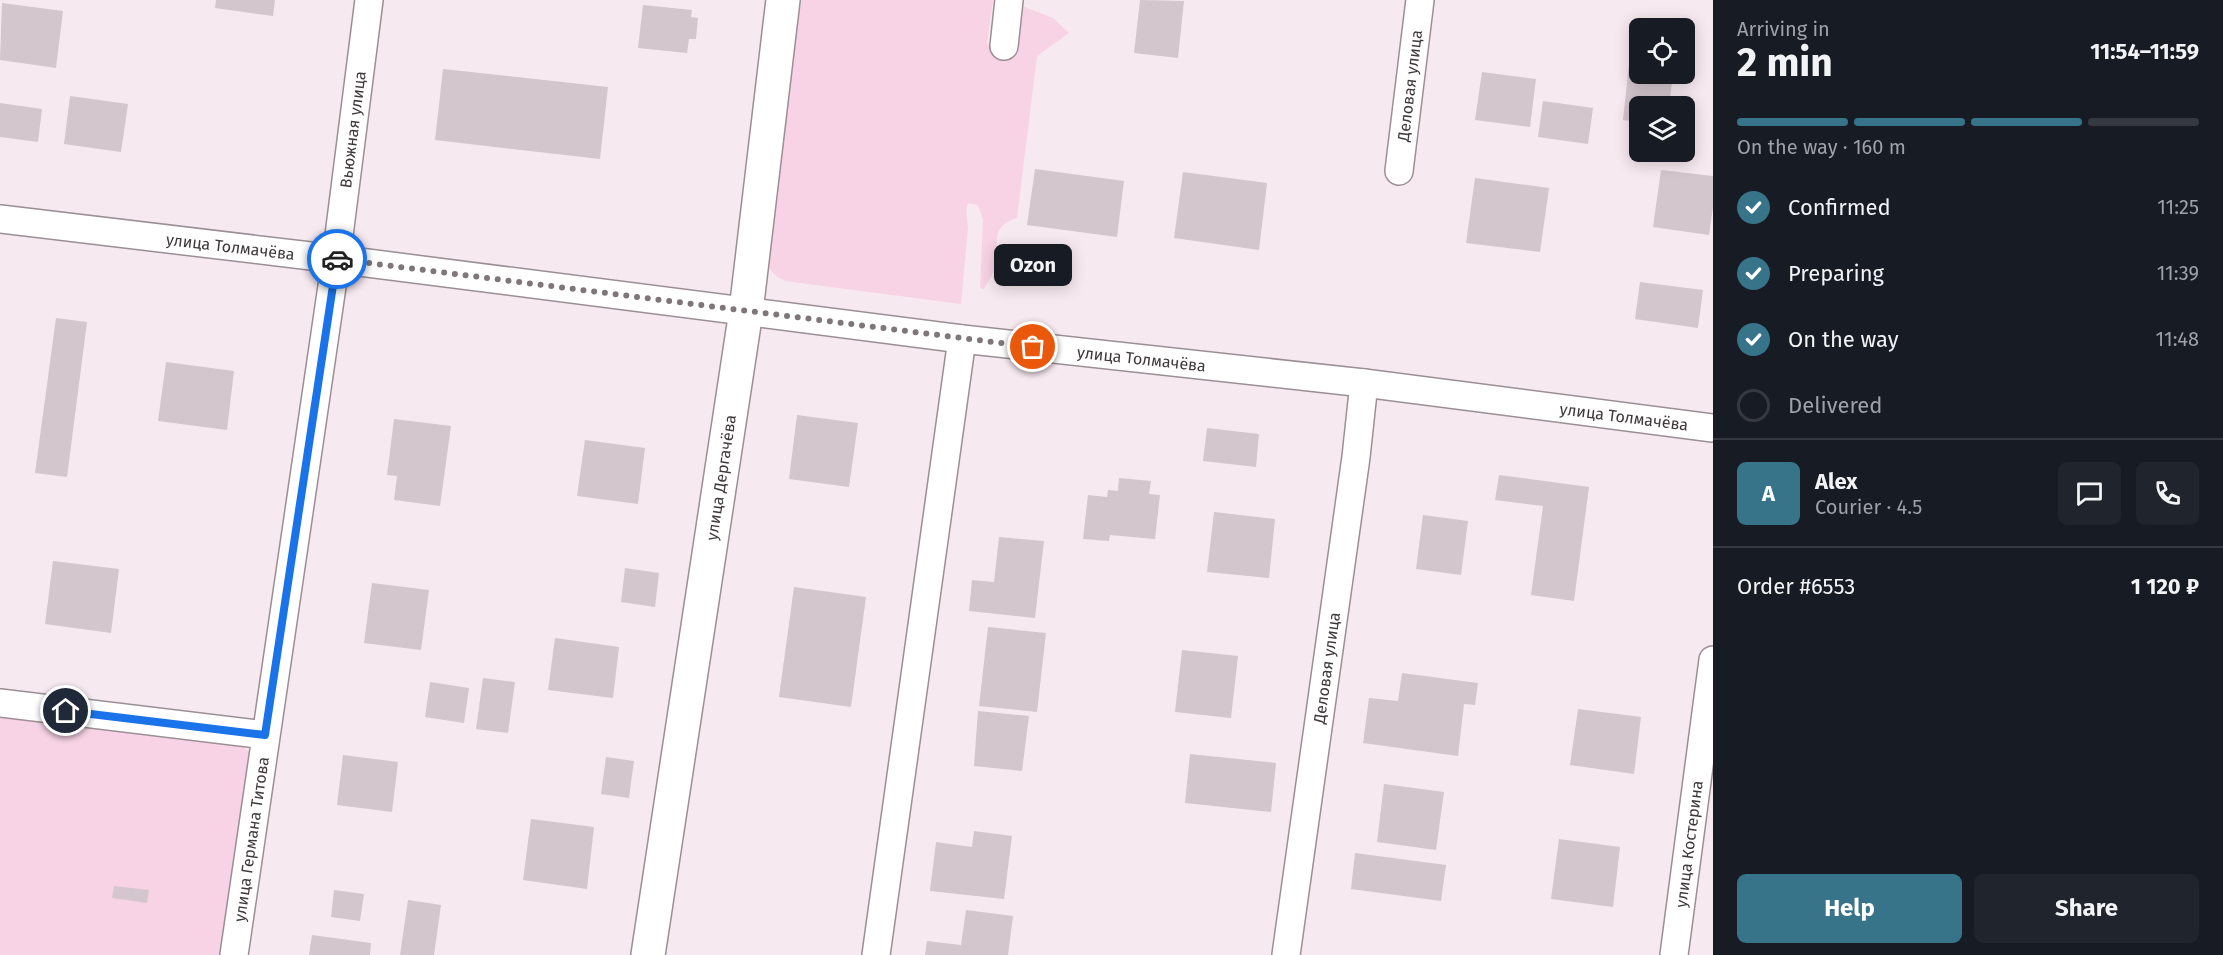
<!DOCTYPE html>
<meta charset="utf-8">
<style>
body{margin:0;font-family:"Fira Sans",sans-serif;background:#20242c;color:#f1f3f6;height:100vh;display:flex;flex-direction:column;font-size:22px;white-space:nowrap}
*{box-sizing:border-box;margin:0}
p{font-size:20px;color:#9ea1a6}
.icon{flex:none;width:33px;height:33px;fill:none;stroke:currentColor;stroke-width:2;stroke-linecap:round;stroke-linejoin:round}
.map{position:relative;flex:1;overflow:hidden}
.drawer{display:flex;flex-direction:column;background:#171b24;width:510px}
.drawer>*{flex:none}
.controls{position:absolute;left:1629px;top:18px;display:grid;gap:12px}
.controls a{display:grid;place-items:center;width:66px;height:66px;border-radius:9px;background:#171b24;box-shadow:0 3px 15px #0003;font-size:30px}
.pin{position:absolute;display:grid;place-items:center;width:51px;height:51px;color:#fff;margin:-26px;border:3px solid #fff;border-radius:50%;box-shadow:0 2px 6px #0007}
.courier{position:absolute;display:grid;place-items:center;width:60px;height:60px;margin:-30px;border:4px solid #1a73e8;border-radius:50%;background:#fff;color:#222;box-shadow:0 2px 8px #0007}
.bubble{position:absolute;height:42px;border-radius:9px;background:#171b24;box-shadow:0 3px 15px #0003;font-size:20px;font-weight:700;line-height:42px;text-align:center}
.summary em{font-style:normal;font-weight:700}
.summary div{display:flex;flex-direction:column-reverse}
.summary{display:flex;align-items:center;justify-content:space-between;height:102px;padding:0 24px}
h1{font-size:39px;font-weight:700;line-height:45px}
.bar{display:grid;grid-template-columns:repeat(4,1fr);gap:9px 6px;align-content:center;height:72px;padding:0 24px}
.bar i{height:8px;border-radius:4px;background:#363941}
.bar .active{background:#37748a}
.bar p{grid-column:span 4}
.line{display:flex;align-items:center;gap:15px;padding:0 24px;border-top:2px solid #363941}
.line div{flex:1}
.round{display:grid;place-items:center;flex:none;width:63px;height:63px;border-radius:9px;background:#20242c}
ol{padding:0 24px;list-style:none}
li{display:flex;align-items:center;gap:18px;height:66px}
li p{margin-inline-start:auto}
li .icon{padding:6px;border-radius:50%;background:#37748a;color:#fff;stroke-width:4}
li:last-child{color:#9ea1a6}
li i{width:33px;height:33px;border:3px solid #363941;border-radius:50%}
.action{display:flex;gap:12px;margin-top:auto;padding:12px 24px}
.action a{flex:1;height:69px;border-radius:9px;background:#37748a;color:#fff;font-size:24px;font-weight:700;line-height:69px;text-align:center}
.action a+a{background:#20242c;color:#f1f3f6}
main{display:flex;flex:1;min-height:0}
.map>svg:first-child{display:block}
.green{fill:#f8d3e5}
.building{fill:#d4c6cd}
.lines{fill:none;stroke-linecap:round;stroke-linejoin:round}
.street-casing{stroke:#9b8e94;stroke-width:30}
.secondary-casing{stroke:#9b8e94;stroke-width:36}
.street{stroke:#fff;stroke-width:27}
.secondary{stroke:#fff;stroke-width:33}
.done{stroke:#7f767a;stroke-width:6;stroke-dasharray:0 10.8}
.route{stroke:#1a73e8;stroke-width:8}
.labels{text-anchor:middle;stroke-width:5;stroke-linejoin:round;paint-order:stroke}
.street-label{font-size:16px;fill:#3e383b;stroke:#fff}
</style>
<main>
<div class="map">
<svg width="1713" height="955" viewBox="0 0 1713 955">
<rect width="100%" height="100%" fill="#f7e9f0"/>
<g class="green">
<path d="M 801,0 L 993,0 L 987,43 L 995,51 L 1017,4 L 1053,18 L 1069,33 L 1037,56 L 1017,218 C 986,227 1002,249 994,271 C 991,277 987,283 984,289 L 980,288 L 983,220 L 978,205 L 968,203 L 966,210 L 968,228 L 961,304 L 785,281 C 770,274 766,266 767,251 Z"/>
<path d="M 0,713 L 238,744 L 251,753 L 224,955 L 0,955 Z"/>
</g>
<g class="building">
<path d="M 216,0 L 275,0 L 273,16 L 215,8 Z"/>
<path d="M 1140,0 L 1184,1 L 1178,58 L 1134,53 Z"/>
<path d="M 2,3 L 63,11 L 56,68 L 0,60 Z"/>
<path d="M 643,5 L 692,10 L 691,17 L 698,18 L 696,39 L 689,39 L 687,53 L 638,48 Z"/>
<path d="M 1629,64 L 1640,65 L 1640,74 L 1673,74 L 1669,106 L 1640,106 L 1640,122 L 1623,120 Z"/>
<path d="M 443,69 L 608,87 L 600,159 L 435,140 Z"/>
<path d="M 1482,72 L 1536,79 L 1530,127 L 1475,120 Z"/>
<path d="M 70,96 L 128,104 L 121,152 L 64,144 Z"/>
<path d="M 1543,101 L 1593,108 L 1588,144 L 1538,137 Z"/>
<path d="M 0,103 L 42,109 L 38,142 L 0,137 Z"/>
<path d="M 1035,169 L 1124,181 L 1117,237 L 1027,225 Z"/>
<path d="M 1661,170 L 1713,176 L 1713,207 L 1709,235 L 1653,227 Z"/>
<path d="M 1183,172 L 1267,183 L 1259,250 L 1174,238 Z"/>
<path d="M 1475,178 L 1549,188 L 1540,252 L 1466,243 Z"/>
<path d="M 1640,282 L 1703,290 L 1698,328 L 1635,319 Z"/>
<path d="M 56,318 L 87,322 L 67,477 L 35,473 Z"/>
<path d="M 166,362 L 234,371 L 227,430 L 158,421 Z"/>
<path d="M 797,415 L 858,423 L 849,487 L 789,479 Z"/>
<path d="M 394,419 L 451,426 L 440,506 L 394,500 L 397,476 L 387,475 Z"/>
<path d="M 1207,428 L 1259,434 L 1256,467 L 1203,461 Z"/>
<path d="M 585,440 L 645,448 L 638,504 L 577,496 Z"/>
<path d="M 1499,475 L 1589,487 L 1574,601 L 1531,595 L 1543,506 L 1495,500 Z"/>
<path d="M 1119,478 L 1151,481 L 1149,494 L 1160,495 L 1155,539 L 1110,535 L 1109,541 L 1083,539 L 1088,495 L 1107,497 L 1108,490 L 1118,491 Z"/>
<path d="M 1214,512 L 1275,519 L 1269,578 L 1207,572 Z"/>
<path d="M 1423,515 L 1468,521 L 1461,575 L 1416,569 Z"/>
<path d="M 999,537 L 1044,541 L 1035,618 L 969,611 L 972,580 L 994,582 Z"/>
<path d="M 53,561 L 119,569 L 111,633 L 45,624 Z"/>
<path d="M 625,568 L 659,573 L 655,607 L 621,602 Z"/>
<path d="M 372,583 L 429,590 L 421,650 L 364,643 Z"/>
<path d="M 794,587 L 866,597 L 851,707 L 779,697 Z"/>
<path d="M 988,627 L 1046,633 L 1037,712 L 979,706 Z"/>
<path d="M 555,638 L 619,647 L 613,698 L 548,690 Z"/>
<path d="M 1182,650 L 1238,656 L 1231,718 L 1175,712 Z"/>
<path d="M 1402,673 L 1478,683 L 1475,705 L 1464,704 L 1458,756 L 1363,743 L 1369,698 L 1398,701 Z"/>
<path d="M 483,678 L 515,682 L 508,733 L 476,729 Z"/>
<path d="M 430,682 L 469,688 L 464,723 L 425,717 Z"/>
<path d="M 1578,709 L 1641,717 L 1634,774 L 1570,765 Z"/>
<path d="M 978,711 L 1029,716 L 1022,771 L 974,766 Z"/>
<path d="M 1190,754 L 1276,763 L 1271,812 L 1185,803 Z"/>
<path d="M 343,755 L 398,762 L 392,812 L 337,805 Z"/>
<path d="M 606,757 L 634,761 L 629,798 L 601,794 Z"/>
<path d="M 1384,784 L 1444,792 L 1436,850 L 1377,842 Z"/>
<path d="M 531,819 L 594,827 L 587,889 L 523,880 Z"/>
<path d="M 974,831 L 1012,836 L 1004,899 L 930,891 L 936,842 L 972,847 Z"/>
<path d="M 1559,839 L 1620,847 L 1613,907 L 1551,899 Z"/>
<path d="M 1355,853 L 1446,865 L 1441,901 L 1351,889 Z"/>
<path d="M 114,886 L 149,890 L 147,903 L 112,898 Z"/>
<path d="M 334,890 L 364,894 L 360,921 L 331,917 Z"/>
<path d="M 408,900 L 441,905 L 434,955 L 400,955 Z"/>
<path d="M 966,910 L 1013,916 L 1008,955 L 925,955 L 927,941 L 961,945 Z"/>
<path d="M 312,935 L 371,943 L 370,955 L 309,955 Z"/>
</g>
<g class="lines">
<defs>
<g id="street">
<path d="M 1004,46 L 1009,0"/>
<path id="s1" d="M 1399,171 L 1420,0"/>
<path id="s2" d="M 0,219 L 336,259 L 962,339 L 1364,383 L 1713,428"/>
<path d="M 0,703 L 265,735"/>
<path id="s3" d="M 234,955 L 336,259 L 369,0"/>
<path d="M 876,955 L 962,339"/>
<path id="s4" d="M 1286,955 L 1356,457 L 1364,383"/>
<path id="s5" d="M 1674,955 L 1713,660"/>
</g>
<g id="secondary">
<path id="s6" d="M 648,955 L 746,311 L 783,0"/>
</g>
</defs>
<use href="#street" class="street-casing"/>
<use href="#secondary" class="secondary-casing"/>
<use href="#street" class="street"/>
<use href="#secondary" class="secondary"/>
</g>
<g class="lines">
<path class="done" d="M 337,259 L 1033,347"/>
<path class="route" d="M 66,711 L 265,735 L 337,259"/>
</g>
<g class="labels">
<g class="street-label">
<text dy="6" stroke="none"><textPath href="#s1" startOffset="86">Деловая улица</textPath></text>
<text dy="6" stroke="none"><textPath href="#s3" startOffset="834">Вьюжная улица</textPath></text>
<text dy="6" stroke="none"><textPath href="#s2" startOffset="232">улица Толмачёва</textPath></text>
<text dy="6" stroke="none"><textPath href="#s2" startOffset="1150">улица Толмачёва</textPath></text>
<text dy="6" stroke="none"><textPath href="#s2" startOffset="1636">улица Толмачёва</textPath></text>
<text dy="6" stroke="none"><textPath href="#s6" startOffset="483">улица Дергачёва</textPath></text>
<text dy="6" stroke="none"><textPath href="#s4" startOffset="290">Деловая улица</textPath></text>
<text dy="6" stroke="none"><textPath href="#s3" startOffset="117">улица Германа Титова</textPath></text>
<text dy="6" stroke="none"><textPath href="#s5" startOffset="112">улица Костерина</textPath></text>
</g>
</g>
</svg>
<div class="controls">
<a><svg class="icon" aria-label="locate" viewBox="0 0 24 24"><circle cx="12" cy="12" r="6"/><path d="M12 2v4M12 18v4M2 12h4M18 12h4"/></svg></a>
<a><svg class="icon" aria-label="layers" viewBox="0 0 24 24"><path d="M12 4l9 5-9 5-9-5zM3 14l9 5 9-5"/></svg></a>
</div>
<div class="pin" style="left:1033px;top:347px;background:#ea580c"><svg class="icon" aria-label="bag" viewBox="0 0 24 24"><path d="M5 8h14l-1 12H6zM9 8a3 3 0 0 1 6 0"/></svg></div>
<div class="pin" style="left:66px;top:711px;background:#1f2937"><svg class="icon" aria-label="home" viewBox="0 0 24 24"><path d="M3 11l9-7 9 7M6 9v11h12V9"/></svg></div>
<div class="courier" style="left:337px;top:259px"><svg class="icon" aria-label="car" viewBox="0 0 24 24"><path d="M5 17H2v-5l4-1 3-4h7l3 4 3 1v5h-3M9 17h6M6 11h13"/><circle cx="7" cy="17" r="2"/><circle cx="17" cy="17" r="2"/></svg></div>
<div class="bubble" style="left:994px;top:244px;width:78px">Ozon</div>
</div>
<section class="drawer">
<div class="summary"><div><h1>2 min</h1><p>Arriving in</p></div><em>11:54–11:59</em></div>
<div class="bar"><i class="active"></i><i class="active"></i><i class="active"></i><i></i><p>On the way · 160 m</p></div>
<ol>
<li><svg class="icon" aria-label="check" viewBox="0 0 24 24"><path d="M5 12l5 5 9-10"/></svg>Confirmed<p>11:25</p></li>
<li><svg class="icon" aria-label="check" viewBox="0 0 24 24"><path d="M5 12l5 5 9-10"/></svg>Preparing<p>11:39</p></li>
<li><svg class="icon" aria-label="check" viewBox="0 0 24 24"><path d="M5 12l5 5 9-10"/></svg>On the way<p>11:48</p></li>
<li><i></i>Delivered</li>
</ol>
<div class="line" style="height:108px"><b class="round" style="background:#37748a;color:#fff">A</b><div><b>Alex</b><p>Courier · 4.5</p></div><a class="round"><svg class="icon" aria-label="chat" viewBox="0 0 24 24"><path d="M4 5h16v11H9l-5 4z"/></svg></a><a class="round"><svg class="icon" aria-label="phone" viewBox="0 0 24 24"><path d="M5 4h4l2 5-3 2q2 4 5 5l2-3 5 2v4C11 20 4 13 5 4z"/></svg></a></div>
<div class="line" style="height:78px"><div>Order #6553</div><b>1 120 ₽</b></div>
<div class="action"><a>Help</a><a>Share</a></div>
</section>
</main>
